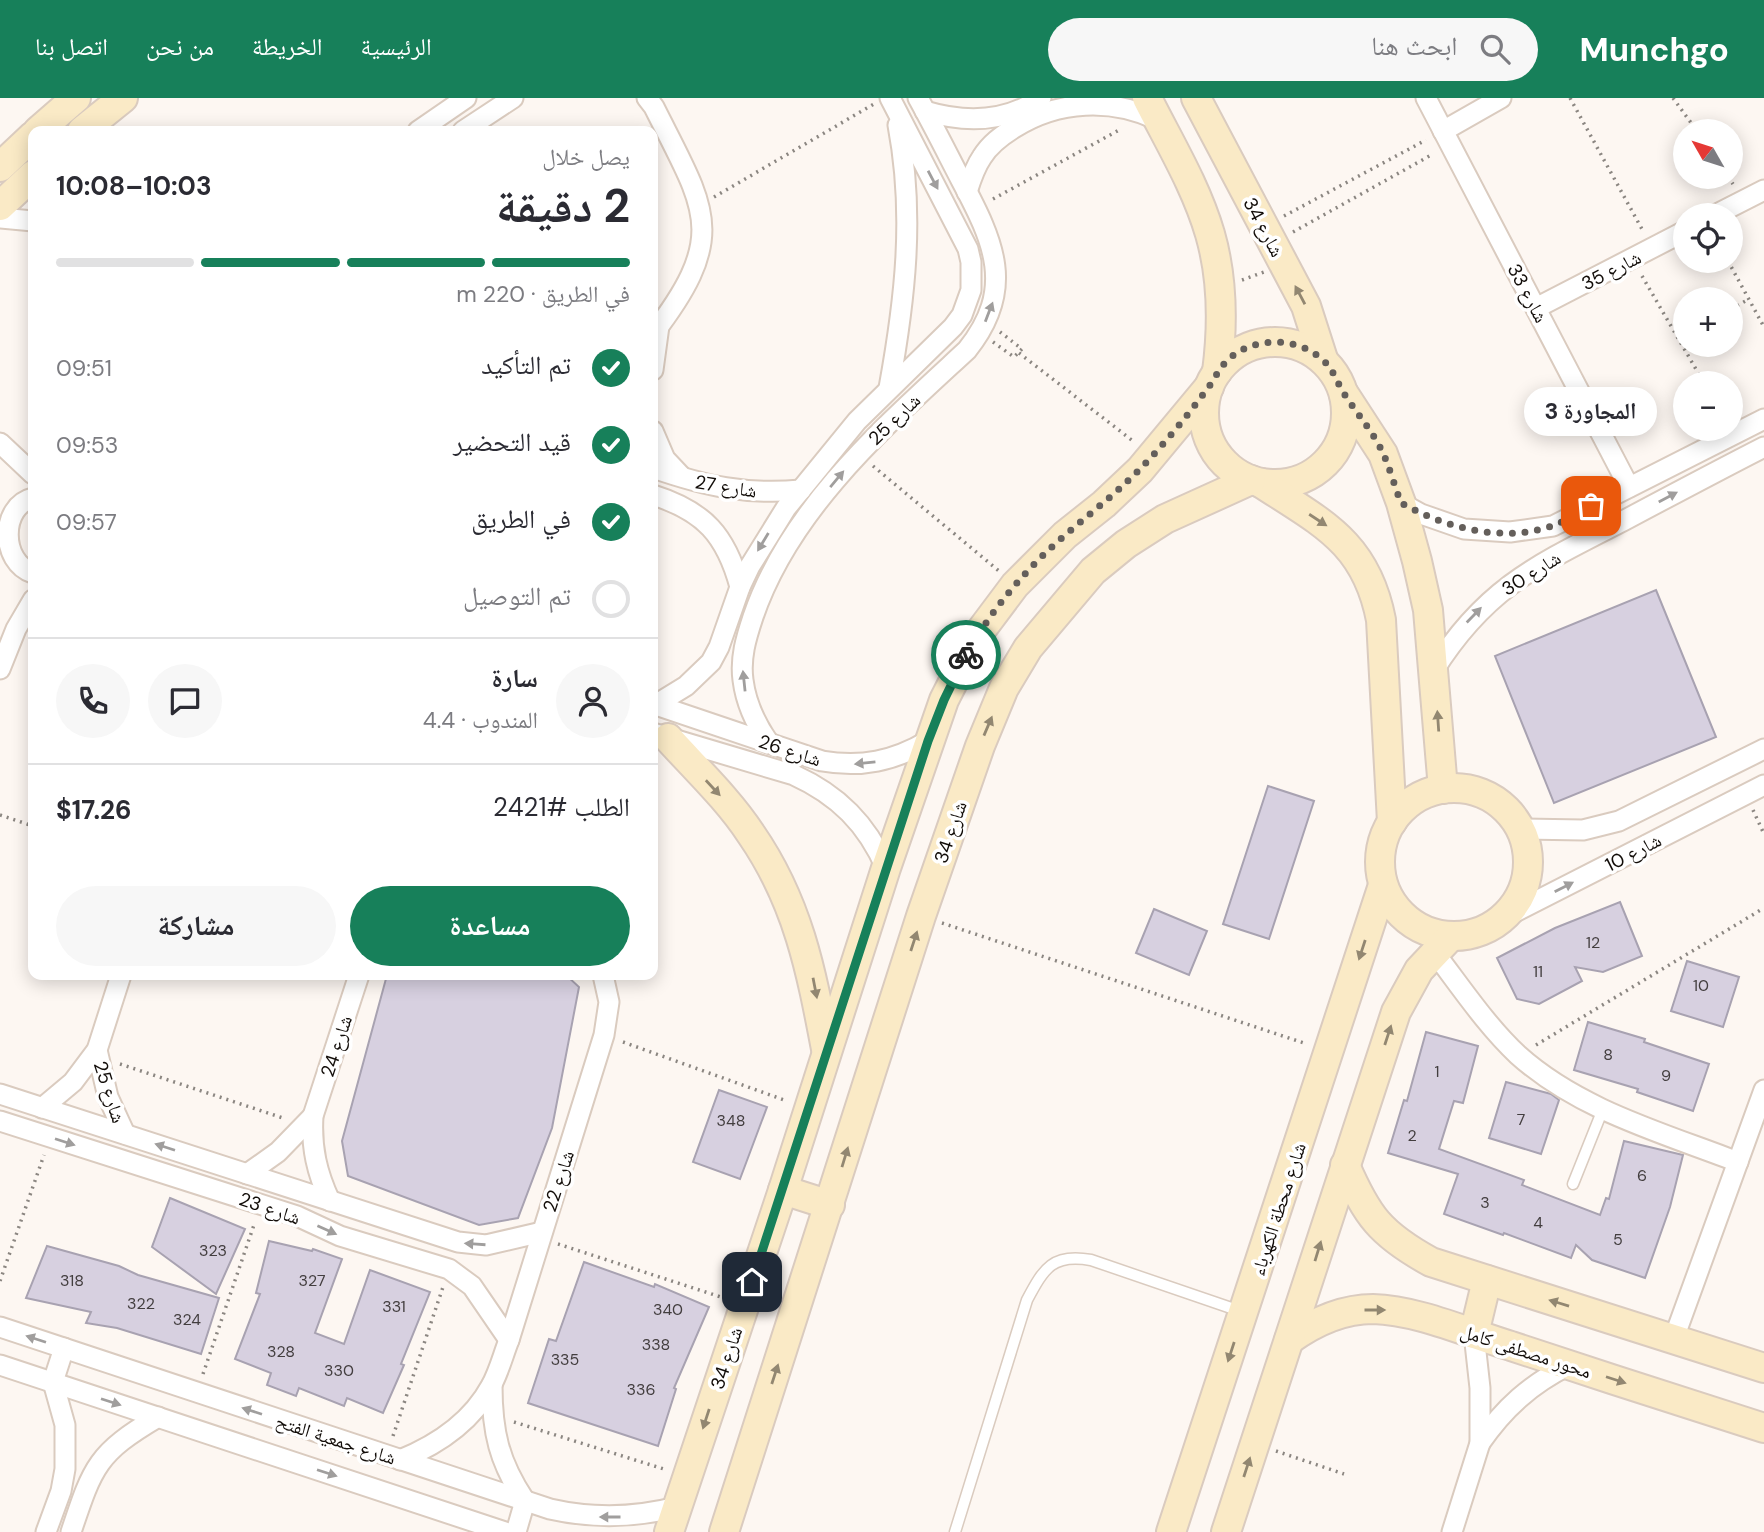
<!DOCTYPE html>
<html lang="ar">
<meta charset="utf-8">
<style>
body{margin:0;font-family:"DM Sans","Noto Naskh Arabic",sans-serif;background:#f7f7f7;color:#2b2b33;direction:rtl;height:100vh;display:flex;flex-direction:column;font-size:26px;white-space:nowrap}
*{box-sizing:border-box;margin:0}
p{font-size:23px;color:#7c7c81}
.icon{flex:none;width:38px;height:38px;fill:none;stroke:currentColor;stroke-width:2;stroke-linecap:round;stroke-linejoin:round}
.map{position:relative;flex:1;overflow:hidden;direction:ltr}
.side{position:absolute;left:28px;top:28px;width:630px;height:854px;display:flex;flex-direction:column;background:#fff;border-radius:14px;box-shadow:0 4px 18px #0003;direction:rtl}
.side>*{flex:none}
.needle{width:46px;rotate:309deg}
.tools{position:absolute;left:1673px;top:21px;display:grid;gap:14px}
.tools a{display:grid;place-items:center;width:70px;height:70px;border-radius:50%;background:#fff;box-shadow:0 4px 18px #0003;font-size:35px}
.pin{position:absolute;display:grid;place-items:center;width:60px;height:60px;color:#fff;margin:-30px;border-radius:14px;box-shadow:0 4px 10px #0006}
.courier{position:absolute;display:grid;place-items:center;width:70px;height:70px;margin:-35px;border:5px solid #17805a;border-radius:50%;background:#fff;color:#222;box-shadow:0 2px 9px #0007}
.bubble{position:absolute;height:49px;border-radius:24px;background:#fff;box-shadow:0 4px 18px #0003;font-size:23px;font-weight:700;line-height:49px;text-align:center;direction:rtl}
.overview em{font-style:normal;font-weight:700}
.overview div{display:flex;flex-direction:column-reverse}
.overview{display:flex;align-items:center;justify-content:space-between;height:119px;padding:0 28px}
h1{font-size:46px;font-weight:700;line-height:52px}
.bar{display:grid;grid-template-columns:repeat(4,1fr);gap:10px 7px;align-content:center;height:84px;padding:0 28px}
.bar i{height:9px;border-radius:5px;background:#e1e1e2}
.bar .active{background:#17805a}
.bar p{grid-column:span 4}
.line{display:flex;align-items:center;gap:18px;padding:0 28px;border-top:2px solid #e1e1e2}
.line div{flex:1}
.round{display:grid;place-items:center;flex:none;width:74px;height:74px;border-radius:37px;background:#f7f7f7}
ol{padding:0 28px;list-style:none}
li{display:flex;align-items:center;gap:21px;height:77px}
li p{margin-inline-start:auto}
li .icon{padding:7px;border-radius:50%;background:#17805a;color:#fff;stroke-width:4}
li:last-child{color:#7c7c81}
li i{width:38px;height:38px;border:4px solid #e1e1e2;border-radius:50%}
.primary-button{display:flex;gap:14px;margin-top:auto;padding:14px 28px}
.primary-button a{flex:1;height:80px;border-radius:42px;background:#17805a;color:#fff;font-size:28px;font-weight:700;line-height:80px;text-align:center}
.primary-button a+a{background:#f7f7f7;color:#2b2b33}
header{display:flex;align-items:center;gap:42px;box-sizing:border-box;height:98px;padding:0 35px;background:#17805a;color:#fff}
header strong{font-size:33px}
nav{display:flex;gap:38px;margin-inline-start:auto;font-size:24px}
.search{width:490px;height:63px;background:#f7f7f7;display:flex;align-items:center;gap:18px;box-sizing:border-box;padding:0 24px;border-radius:38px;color:#7c7c81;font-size:26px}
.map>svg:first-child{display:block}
.building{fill:#d7d0e0;stroke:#a8a2b1;stroke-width:2}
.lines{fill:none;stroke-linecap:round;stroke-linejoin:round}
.lane-casing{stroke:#dacbbf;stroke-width:13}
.street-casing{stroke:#dacbbf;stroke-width:23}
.secondary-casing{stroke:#dacbbf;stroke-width:32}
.path{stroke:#8b8681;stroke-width:3.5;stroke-dasharray:2 5;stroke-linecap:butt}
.lane{stroke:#fff;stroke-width:10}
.street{stroke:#fff;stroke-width:19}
.secondary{stroke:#faeac6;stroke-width:28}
.oneway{fill:#a09e9d}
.oneway2{fill:#928771}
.done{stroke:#645f5b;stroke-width:7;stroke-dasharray:0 12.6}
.route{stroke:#17805a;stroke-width:9}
.labels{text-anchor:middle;stroke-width:7;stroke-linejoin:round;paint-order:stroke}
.number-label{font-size:16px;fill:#433e3f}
.street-label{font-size:19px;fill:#120d09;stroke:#fff}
</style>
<header>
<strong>Munchgo</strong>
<div class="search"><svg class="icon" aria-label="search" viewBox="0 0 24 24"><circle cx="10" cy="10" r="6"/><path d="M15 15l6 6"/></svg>ابحث هنا</div>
<nav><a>الرئيسية</a><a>الخريطة</a><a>من نحن</a><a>اتصل بنا</a></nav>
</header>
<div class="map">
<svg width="1764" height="1434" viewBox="0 0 1764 1434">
<rect width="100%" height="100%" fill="#fdf7f2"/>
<g class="building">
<path d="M 1656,492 L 1716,639 L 1554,705 L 1495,558 Z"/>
<path d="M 1268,688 L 1314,703 L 1269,841 L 1223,826 Z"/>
<path d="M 1620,804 L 1642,858 L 1603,874 L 1575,869 L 1582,883 L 1539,906 L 1517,901 L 1497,860 L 1555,830 Z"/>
<path d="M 1154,811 L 1207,833 L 1189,877 L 1136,855 Z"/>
<path d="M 1687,863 L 1739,879 L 1723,929 L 1671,913 Z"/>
<path d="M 387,877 L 566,877 L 579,889 L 552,1030 L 518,1120 L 479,1127 L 348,1078 L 342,1043 Z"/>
<path d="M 1588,924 L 1645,941 L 1644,944 L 1709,966 L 1693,1013 L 1637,994 L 1638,991 L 1574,972 Z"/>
<path d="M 1426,934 L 1478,948 L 1463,1005 L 1454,1003 L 1439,1051 L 1524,1082 L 1522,1087 L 1600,1117 L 1606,1100 L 1609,1101 L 1624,1043 L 1683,1057 L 1670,1109 L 1645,1180 L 1592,1162 L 1576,1147 L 1571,1160 L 1504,1135 L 1503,1137 L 1444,1116 L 1458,1076 L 1388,1055 L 1404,1002 L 1407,1003 Z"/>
<path d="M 1506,984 L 1551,996 L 1559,1002 L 1541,1056 L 1489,1040 Z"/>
<path d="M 719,992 L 767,1009 L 740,1081 L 693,1064 Z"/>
<path d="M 170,1100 L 245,1131 L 216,1196 L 152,1149 Z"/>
<path d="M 269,1143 L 312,1153 L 313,1151 L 342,1161 L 315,1235 L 344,1246 L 370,1172 L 430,1194 L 401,1266 L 404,1267 L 383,1315 L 347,1300 L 344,1308 L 299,1290 L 296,1298 L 267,1287 L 271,1275 L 235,1261 L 260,1196 L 256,1195 Z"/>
<path d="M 47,1148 L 119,1168 L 138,1177 L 219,1200 L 201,1256 L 117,1230 L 86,1225 L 91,1214 L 26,1200 Z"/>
<path d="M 584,1164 L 654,1189 L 655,1186 L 709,1209 L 674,1290 L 676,1291 L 658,1348 L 528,1305 L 549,1241 L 556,1243 Z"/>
</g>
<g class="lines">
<defs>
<g id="lane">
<path d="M 1573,1086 L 1603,1011"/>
<path d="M 955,1434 L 1027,1202 C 1044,1170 1053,1155 1091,1162 L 1240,1213"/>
</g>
<g id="street">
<path d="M 647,0 L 654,9 C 705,111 730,136 653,236"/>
<path d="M 1426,0 L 1629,389"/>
<path d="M 925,13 C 965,25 1005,25 1041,0"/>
<path d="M 418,33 L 466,0"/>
<path d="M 463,33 L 513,0"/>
<path d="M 1443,33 L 1501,0"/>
<path d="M 967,94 C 971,81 975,69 982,59 C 990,46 1001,38 1014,30 C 1058,2 1112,0 1158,22"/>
<path d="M 1715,117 L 1764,92"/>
<path d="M 0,120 L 33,123"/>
<path d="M 1536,210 L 1685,133"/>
<path d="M 653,272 L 659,228"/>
<path d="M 889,290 C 905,202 915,117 898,27"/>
<path d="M 653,333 L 665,361 L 681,378"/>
<path d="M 0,345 L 33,376"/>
<path d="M 653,370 C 705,388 745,397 801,392"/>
<path d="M 653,397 C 704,413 726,437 740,489"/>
<path d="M 33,400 C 0,408 0,464 33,475"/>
<path d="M 1401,405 L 1421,416 L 1464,431 L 1510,434 L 1553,428 L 1764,321"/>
<path d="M 0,571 L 16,531 L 33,502"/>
<path d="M 1434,572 C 1486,489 1539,466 1623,423 C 1670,398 1717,373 1764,349"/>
<path d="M 653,606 L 822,663 C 861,670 894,663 928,643"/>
<path d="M 655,607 L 686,588 L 711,564 L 719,549 L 740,489 L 750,468 L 786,410 L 857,323 L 953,229 L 962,217 L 971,192 L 971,164 L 968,151 L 890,0"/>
<path d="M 653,635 L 794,677 C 838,697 867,726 886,770"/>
<path d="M 769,645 C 755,625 746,606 743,582 C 740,560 746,540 753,519 C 790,410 885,328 967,252 C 1016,191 994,144 961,82 C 947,55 933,27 918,0"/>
<path d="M 1520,731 L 1583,732 L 1619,723 L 1764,651"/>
<path d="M 1503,820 L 1764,687"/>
<path d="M 1434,854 C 1461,889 1486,927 1518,957 C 1579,1012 1663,1035 1738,1064"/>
<path d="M 97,952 L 108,999 L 125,1036"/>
<path d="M 0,996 L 458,1144 L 486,1147 L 542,1134"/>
<path d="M 42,1010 L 73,984 L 97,952 L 121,877"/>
<path d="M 0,1023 L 297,1118 L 340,1138 L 449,1171 L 472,1188 L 509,1242"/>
<path d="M 247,1076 L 278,1054 L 313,1018"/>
<path d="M 330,1103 C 317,1075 311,1050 313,1018 L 359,877"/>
<path d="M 0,1229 L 550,1411 C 594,1421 634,1420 677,1409"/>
<path d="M 1674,1240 L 1764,992"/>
<path d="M 0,1267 L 505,1434"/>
<path d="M 492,1287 C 492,1334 499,1364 525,1403 L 516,1434"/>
<path d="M 1480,1345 C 1504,1310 1531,1286 1569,1267"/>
<path d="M 400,1362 C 437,1347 472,1323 491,1288 C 499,1274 503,1257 509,1242 L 604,937 L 609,904 L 603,877"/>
<path d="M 46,1434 L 61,1393 L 65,1371 L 65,1327 L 53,1284 L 64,1250"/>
<path d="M 71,1434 C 93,1368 97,1355 158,1319"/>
<path d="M 1452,1434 L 1480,1345 L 1480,1290 L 1474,1236"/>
</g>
<g id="secondary">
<path d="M 1147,0 C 1169,44 1196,88 1210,136 C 1223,181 1223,228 1217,274"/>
<path d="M 1196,0 L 1306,208 L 1323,261"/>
<path d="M 38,33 L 76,0"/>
<path d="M 82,33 L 123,0"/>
<path d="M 0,69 L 33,38"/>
<path d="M 0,108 L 33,77"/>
<circle cx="1275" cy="315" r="71"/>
<path d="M 1344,296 L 1383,356 L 1401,405 L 1417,463 L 1428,512 L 1443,691"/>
<path d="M 1261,385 C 1322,425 1366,444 1381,522 L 1392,724"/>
<path d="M 668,640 C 696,671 728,701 751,736 C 798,804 811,872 826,951"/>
<circle cx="1454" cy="764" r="74"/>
<path d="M 1345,1067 C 1367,1118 1380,1136 1431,1164 L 1764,1270"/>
<path d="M 783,1092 L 830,1107"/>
<path d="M 1474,1236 L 1487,1182"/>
<path d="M 1289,1242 C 1314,1224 1341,1211 1373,1211 C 1417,1212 1468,1235 1511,1248 C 1595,1276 1680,1303 1764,1330"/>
<path d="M 669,1434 L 783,1092 L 886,770 L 944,602 L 976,539 L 1015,487 L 1065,437 L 1104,406 L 1140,372 L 1209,289"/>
<path d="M 724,1434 L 921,818 L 980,648 L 1004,590 L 1028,550 L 1093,473 L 1126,446 L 1165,421 L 1251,382"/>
<path d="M 1171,1434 L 1383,787"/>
<path d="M 1226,1434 L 1396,914 L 1419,872 L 1451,838"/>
</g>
</defs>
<use href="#lane" class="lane-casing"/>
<use href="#street" class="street-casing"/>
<use href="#secondary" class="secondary-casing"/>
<g class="path">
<path d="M 1570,0 L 1643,133"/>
<path d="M 1673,0 L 1697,33"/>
<path d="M 1728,79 L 1733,86"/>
<path d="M 714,99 L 874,6"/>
<path d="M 993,101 L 1121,31"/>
<path d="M 1284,118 L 1426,42"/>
<path d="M 1293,134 L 1433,56"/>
<path d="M 1728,163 L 1764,229"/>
<path d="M 1642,178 L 1704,285"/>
<path d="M 1242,182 L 1264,174"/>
<path d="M 1731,211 L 1749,201"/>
<path d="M 1678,241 L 1685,237"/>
<path d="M 993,244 L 1014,259 L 1022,251 L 1000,234"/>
<path d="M 1019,255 L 1133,343"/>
<path d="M 873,368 L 999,473"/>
<path d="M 1753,712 L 1764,736"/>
<path d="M 0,717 L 33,728"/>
<path d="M 942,825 L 1307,946"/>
<path d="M 623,944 L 787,1003"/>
<path d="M 1536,947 L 1764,810"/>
<path d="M 120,966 L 286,1021"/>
<path d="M 558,1146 L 724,1200"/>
<path d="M 0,1183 L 44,1057"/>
<path d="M 203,1276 L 255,1124"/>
<path d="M 514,1324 L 667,1372"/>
<path d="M 393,1338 L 443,1189"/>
<path d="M 1276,1353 L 1344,1376"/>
</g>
<use href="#lane" class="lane"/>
<use href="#street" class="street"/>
<use href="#secondary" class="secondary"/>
</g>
<defs><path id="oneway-solid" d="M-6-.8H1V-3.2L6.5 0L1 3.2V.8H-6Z" transform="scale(1.75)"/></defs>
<g class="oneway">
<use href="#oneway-solid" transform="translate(933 82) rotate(62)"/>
<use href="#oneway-solid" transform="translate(989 214) rotate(-69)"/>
<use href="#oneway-solid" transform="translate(837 381) rotate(-50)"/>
<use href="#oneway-solid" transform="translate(1668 399) rotate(-28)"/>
<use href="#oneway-solid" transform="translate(763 444) rotate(121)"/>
<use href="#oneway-solid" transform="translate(1474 517) rotate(-46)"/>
<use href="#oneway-solid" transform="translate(744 583) rotate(-96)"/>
<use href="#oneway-solid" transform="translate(865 665) rotate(174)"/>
<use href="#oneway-solid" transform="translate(1564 789) rotate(-27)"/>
<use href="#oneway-solid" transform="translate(65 1044) rotate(18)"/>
<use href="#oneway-solid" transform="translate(165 1049) rotate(-162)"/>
<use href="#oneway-solid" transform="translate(327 1132) rotate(24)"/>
<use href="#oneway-solid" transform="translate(475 1146) rotate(-176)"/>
<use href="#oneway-solid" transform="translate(36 1241) rotate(-162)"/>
<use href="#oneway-solid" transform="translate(111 1304) rotate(18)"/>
<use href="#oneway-solid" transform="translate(252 1313) rotate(-162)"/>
<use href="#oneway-solid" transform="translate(327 1375) rotate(18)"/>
<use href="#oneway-solid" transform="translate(610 1419) rotate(180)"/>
</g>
<g class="oneway2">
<use href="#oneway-solid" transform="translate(1300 197) rotate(-118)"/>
<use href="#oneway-solid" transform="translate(1318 422) rotate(33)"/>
<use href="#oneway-solid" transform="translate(1438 623) rotate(-94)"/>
<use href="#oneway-solid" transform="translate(988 628) rotate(-67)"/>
<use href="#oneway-solid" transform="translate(713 690) rotate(47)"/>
<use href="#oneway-solid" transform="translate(914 843) rotate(-72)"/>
<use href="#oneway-solid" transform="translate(1362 852) rotate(108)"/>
<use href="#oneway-solid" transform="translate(815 890) rotate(79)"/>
<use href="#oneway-solid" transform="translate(1388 937) rotate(-72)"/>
<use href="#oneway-solid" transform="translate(845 1059) rotate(-73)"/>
<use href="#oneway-solid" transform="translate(1318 1153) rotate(-73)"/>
<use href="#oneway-solid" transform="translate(1559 1205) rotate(-163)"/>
<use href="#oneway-solid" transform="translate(1375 1212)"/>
<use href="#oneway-solid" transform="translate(1231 1254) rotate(108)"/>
<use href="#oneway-solid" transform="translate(775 1276) rotate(-72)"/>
<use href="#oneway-solid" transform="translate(1616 1282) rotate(18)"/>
<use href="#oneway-solid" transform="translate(706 1321) rotate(108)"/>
<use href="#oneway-solid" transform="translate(1247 1369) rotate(-72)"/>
</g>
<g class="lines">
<path class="done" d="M 966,557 C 992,511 1025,472 1064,438 C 1088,417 1113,398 1136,375 C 1161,350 1184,322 1205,294 C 1214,283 1219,269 1230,260 C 1256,238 1298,239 1323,262 C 1334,272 1337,285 1345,297 C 1358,317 1373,334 1383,355 C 1390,371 1395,389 1401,405 C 1446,430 1502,445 1552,428 C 1566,423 1579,415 1591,408"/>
<path class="route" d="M 752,1184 L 928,643 L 944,602 L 966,557"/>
</g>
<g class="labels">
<g class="number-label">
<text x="1593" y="850">12</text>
<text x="1538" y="879">11</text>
<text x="1701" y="893">10</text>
<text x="1608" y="962">8</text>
<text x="1437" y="979">1</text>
<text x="1666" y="983">9</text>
<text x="1521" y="1027">7</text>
<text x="731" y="1028">348</text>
<text x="1412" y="1043">2</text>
<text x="1642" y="1083">6</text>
<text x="1485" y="1110">3</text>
<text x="1538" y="1130">4</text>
<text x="1618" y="1147">5</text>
<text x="213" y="1158">323</text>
<text x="72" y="1188">318</text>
<text x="312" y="1188">327</text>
<text x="141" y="1211">322</text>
<text x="394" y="1214">331</text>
<text x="668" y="1217">340</text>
<text x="187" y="1227">324</text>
<text x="656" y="1252">338</text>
<text x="281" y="1259">328</text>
<text x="565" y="1267">335</text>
<text x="339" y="1278">330</text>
<text x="641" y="1297">336</text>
</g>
<g class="street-label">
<text transform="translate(1264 129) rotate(62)" y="7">شارع 34</text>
<text transform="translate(1611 172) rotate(-27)" y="7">شارع 35</text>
<text transform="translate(1528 195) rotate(62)" y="7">شارع 33</text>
<text transform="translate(894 321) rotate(-44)" y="7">شارع 25</text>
<text transform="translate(726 388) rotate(9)" y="7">شارع 27</text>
<text transform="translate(1531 475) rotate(-32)" y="7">شارع 30</text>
<text transform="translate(790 652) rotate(18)" y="7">شارع 26</text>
<text transform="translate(950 734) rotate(-71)" y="7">شارع 34</text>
<text transform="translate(1633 754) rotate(-27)" y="7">شارع 10</text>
<text transform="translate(336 948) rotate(-72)" y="7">شارع 24</text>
<text transform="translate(110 994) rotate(72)" y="7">شارع 25</text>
<text transform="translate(558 1083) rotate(-72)" y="7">شارع 22</text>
<text transform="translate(270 1110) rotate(19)" y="7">شارع 23</text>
<text transform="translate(1278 1111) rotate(-72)" y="7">شارع محطة الكهرباء</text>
<text transform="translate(1526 1253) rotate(18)" y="7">محور مصطفى كامل</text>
<text transform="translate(726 1260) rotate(-72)" y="7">شارع 34</text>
<text transform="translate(336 1341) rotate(18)" y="7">شارع جمعية الفتح</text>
</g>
</g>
</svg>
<div class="tools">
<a><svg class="needle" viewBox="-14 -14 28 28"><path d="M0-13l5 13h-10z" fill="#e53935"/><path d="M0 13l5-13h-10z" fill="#7c7c81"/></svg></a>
<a><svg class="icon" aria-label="locate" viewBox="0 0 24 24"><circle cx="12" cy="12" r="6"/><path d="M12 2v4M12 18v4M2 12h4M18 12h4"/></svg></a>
<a>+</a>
<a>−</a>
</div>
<div class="pin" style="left:1591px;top:408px;background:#ea580c"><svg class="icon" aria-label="bag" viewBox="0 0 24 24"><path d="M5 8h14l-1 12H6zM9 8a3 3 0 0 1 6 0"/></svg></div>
<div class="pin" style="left:752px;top:1184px;background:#1f2937"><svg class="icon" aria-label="home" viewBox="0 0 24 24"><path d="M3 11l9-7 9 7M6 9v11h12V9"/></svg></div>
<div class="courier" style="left:966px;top:557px"><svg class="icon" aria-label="bike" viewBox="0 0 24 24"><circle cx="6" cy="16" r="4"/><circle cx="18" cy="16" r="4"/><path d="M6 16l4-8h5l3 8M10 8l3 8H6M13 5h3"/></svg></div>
<div class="bubble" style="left:1524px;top:289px;width:133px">المجاورة 3</div>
<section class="side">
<div class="overview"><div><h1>2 دقيقة</h1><p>يصل خلال</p></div><em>10:03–10:08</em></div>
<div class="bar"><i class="active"></i><i class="active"></i><i class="active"></i><i></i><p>في الطريق · 220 m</p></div>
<ol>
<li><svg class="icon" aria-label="check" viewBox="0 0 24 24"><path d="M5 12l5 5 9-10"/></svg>تم التأكيد<p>09:51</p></li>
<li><svg class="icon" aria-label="check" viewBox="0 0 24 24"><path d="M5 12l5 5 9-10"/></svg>قيد التحضير<p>09:53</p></li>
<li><svg class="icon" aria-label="check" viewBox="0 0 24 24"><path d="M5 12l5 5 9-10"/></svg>في الطريق<p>09:57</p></li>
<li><i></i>تم التوصيل</li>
</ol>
<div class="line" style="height:126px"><a class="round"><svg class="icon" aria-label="person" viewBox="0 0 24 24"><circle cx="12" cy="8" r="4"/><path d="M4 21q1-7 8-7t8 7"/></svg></a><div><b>سارة</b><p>المندوب · 4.4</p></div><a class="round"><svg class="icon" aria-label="chat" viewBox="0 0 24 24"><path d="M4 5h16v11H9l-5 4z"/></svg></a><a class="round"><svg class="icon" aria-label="phone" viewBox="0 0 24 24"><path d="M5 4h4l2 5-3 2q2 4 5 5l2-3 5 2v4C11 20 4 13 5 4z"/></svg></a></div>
<div class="line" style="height:91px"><div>الطلب #2421</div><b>$17.26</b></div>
<div class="primary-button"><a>مساعدة</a><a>مشاركة</a></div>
</section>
</div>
